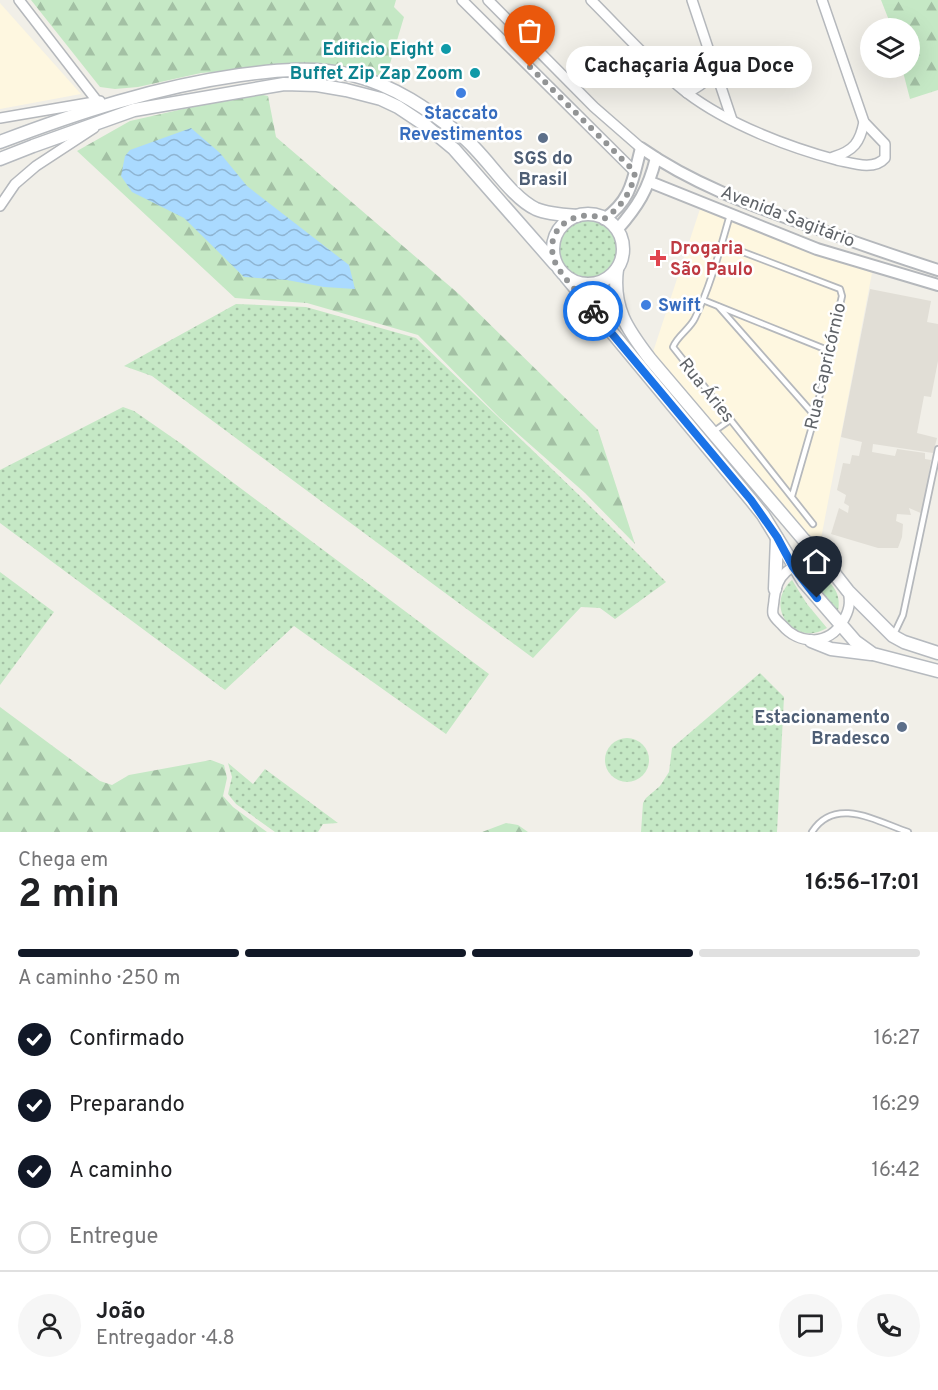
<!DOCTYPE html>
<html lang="pt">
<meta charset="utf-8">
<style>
body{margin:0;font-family:Overpass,sans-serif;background:#f6f6f6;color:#202124;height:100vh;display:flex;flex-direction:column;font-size:22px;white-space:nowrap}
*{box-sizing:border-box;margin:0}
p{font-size:20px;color:#757577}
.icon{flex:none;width:33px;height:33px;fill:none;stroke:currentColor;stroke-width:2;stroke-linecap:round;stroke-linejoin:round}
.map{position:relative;height:832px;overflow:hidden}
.panel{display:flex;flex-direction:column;background:#fff;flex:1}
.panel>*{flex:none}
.tools{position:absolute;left:860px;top:18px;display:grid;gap:12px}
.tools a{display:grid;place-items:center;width:60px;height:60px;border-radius:50%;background:#fff;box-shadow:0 6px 24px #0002;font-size:30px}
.pin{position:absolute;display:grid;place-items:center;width:51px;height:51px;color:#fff;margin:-62px -26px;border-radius:50% 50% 50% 0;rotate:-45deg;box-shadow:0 0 6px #0007}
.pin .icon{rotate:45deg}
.courier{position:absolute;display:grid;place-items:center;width:60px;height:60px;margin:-30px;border:4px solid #1a73e8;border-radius:50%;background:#fff;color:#222;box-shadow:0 2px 8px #0007}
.bubble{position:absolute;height:42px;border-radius:21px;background:#fff;box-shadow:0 6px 24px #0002;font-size:20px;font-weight:700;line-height:42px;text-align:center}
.summary em{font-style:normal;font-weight:700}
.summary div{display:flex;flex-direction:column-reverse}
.summary{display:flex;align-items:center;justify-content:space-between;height:102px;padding:0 18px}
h1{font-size:39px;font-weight:700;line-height:45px}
.bar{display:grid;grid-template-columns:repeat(4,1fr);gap:9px 6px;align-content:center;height:72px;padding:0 18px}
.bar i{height:8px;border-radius:4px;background:#e0e0e0}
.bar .on{background:#111827}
.bar p{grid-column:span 4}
.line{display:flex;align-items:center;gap:15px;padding:0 18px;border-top:2px solid #e0e0e0}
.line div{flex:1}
.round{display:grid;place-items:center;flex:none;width:63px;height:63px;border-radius:32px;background:#f6f6f6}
ol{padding:0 18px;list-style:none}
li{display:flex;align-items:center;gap:18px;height:66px}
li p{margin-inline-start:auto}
li .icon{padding:6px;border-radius:50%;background:#111827;color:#fff;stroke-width:4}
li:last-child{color:#757577}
li i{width:33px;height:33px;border:3px solid #e0e0e0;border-radius:50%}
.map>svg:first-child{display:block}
.commercial{fill:#fef7e0}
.education{fill:#e1ded6}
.green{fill:url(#green-dots)}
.forest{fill:url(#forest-firs)}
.water{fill:url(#water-waves)}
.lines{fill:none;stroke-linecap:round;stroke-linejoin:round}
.service-casing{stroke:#b5b8bc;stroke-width:8}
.minor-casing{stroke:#b5b8bc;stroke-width:12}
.tertiary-casing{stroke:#b5b8bc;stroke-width:14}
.secondary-casing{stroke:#b6babf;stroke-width:15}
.service{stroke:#fff;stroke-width:4.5}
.minor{stroke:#fff;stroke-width:9}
.tertiary{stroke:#fff;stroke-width:10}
.secondary{stroke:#fff;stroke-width:12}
.done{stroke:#929495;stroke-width:6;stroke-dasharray:0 10.8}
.route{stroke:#1a73e8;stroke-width:8}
.culture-dot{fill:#0f9aa8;stroke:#fff;stroke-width:2}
.shop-dot{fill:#3f7fe0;stroke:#fff;stroke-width:2}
.service-dot{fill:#5c6f8a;stroke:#fff;stroke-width:2}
.health-dot{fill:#e0444e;stroke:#fff;stroke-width:2}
.labels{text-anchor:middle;stroke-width:5;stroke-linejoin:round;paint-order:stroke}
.culture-label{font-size:18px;font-weight:bold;fill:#0d838f;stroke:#fff;text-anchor:end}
.shop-label{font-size:18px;font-weight:bold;fill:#366cbe;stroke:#fff}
.service-label{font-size:18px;font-weight:bold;fill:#4e5e75;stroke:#fff}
.street-label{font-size:18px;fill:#5f6368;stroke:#fff}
.health-label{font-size:18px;font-weight:bold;fill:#be3a42;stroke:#fff;text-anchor:start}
</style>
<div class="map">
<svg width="938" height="832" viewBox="0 0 938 832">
<defs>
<pattern id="green-dots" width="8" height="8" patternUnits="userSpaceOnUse" patternTransform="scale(1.5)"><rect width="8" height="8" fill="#c5e8c5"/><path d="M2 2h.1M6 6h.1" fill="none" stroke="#a3c0a4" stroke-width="1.8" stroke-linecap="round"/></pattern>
<pattern id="forest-firs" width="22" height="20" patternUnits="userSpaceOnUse" patternTransform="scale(1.5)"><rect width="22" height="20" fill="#c5e8c5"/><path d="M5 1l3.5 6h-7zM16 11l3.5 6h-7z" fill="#a3c0a4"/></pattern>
<pattern id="water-waves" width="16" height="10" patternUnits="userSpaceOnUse" patternTransform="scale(1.5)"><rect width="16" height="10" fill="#aadaff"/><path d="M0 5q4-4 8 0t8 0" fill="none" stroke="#8eb4d2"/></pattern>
</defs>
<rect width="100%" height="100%" fill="#f1efe8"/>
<g class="commercial">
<path d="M 0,3 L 81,94 L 0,109 Z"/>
<path d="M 700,209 L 872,273 L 819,549 L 652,355 Z"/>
</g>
<path class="education" d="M 870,289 L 931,301 L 927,322 L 938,324 L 938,361 L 931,397 L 924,396 L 917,433 L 937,438 L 933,453 L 873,444 L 872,452 L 895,456 L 897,449 L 925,453 L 925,459 L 931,460 L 923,514 L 909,508 L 911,515 L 897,514 L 896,521 L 903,524 L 902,537 L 898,548 L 878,548 L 831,534 L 839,508 L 848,513 L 849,506 L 844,503 L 846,495 L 837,490 L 843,463 L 850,464 L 852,455 L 859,456 L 862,442 L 841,437 Z"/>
<g class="green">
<circle cx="588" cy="249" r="30"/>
<path d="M 236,304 L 306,307 L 416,338 L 581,497 L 666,582 L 615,619 L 600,608 L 581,607 L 533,658 L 152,376 L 124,366 Z"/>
<path d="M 123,407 L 134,411 L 183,445 L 489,674 L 446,734 L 294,626 L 225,690 L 0,523 L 0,470 Z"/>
<path d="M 0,572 L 54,612 L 0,685 Z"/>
<path d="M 814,574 C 833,580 843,595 837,615 L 805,575 Z"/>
<path d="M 792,580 L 807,604 L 827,628 C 794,648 763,606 792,580 Z"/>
<path d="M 760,673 L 784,697 L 777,832 L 641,832 L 643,803 L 646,798 L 660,786 L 669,772 L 672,748 Z"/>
<circle cx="627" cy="760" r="22"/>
<path d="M 228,763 L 253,784 L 265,769 L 338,823 L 323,824 L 318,832 L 275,832 L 236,804 L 228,794 L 232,777 Z"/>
</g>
<g class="forest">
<path d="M 31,0 L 396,0 L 394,7 L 404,17 L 386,77 L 351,69 L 324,65 L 294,65 L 201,73 L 138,87 L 115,89 L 100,87 Z"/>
<path d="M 881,0 L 938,0 L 938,90 L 910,99 L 902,68 L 909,68 L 909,28 L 892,28 Z"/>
<path d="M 254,93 L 268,96 L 276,137 L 460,295 L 598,430 L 635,544 L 585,493 L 500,418 L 418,335 L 307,303 L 235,298 L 77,151 L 130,121 Z"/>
<path d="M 0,707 L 100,781 L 112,785 L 129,775 L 211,760 L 224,765 L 227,778 L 223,796 L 233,807 L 267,832 L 0,832 Z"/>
<path d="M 506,823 L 518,825 L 528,832 L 482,832 Z"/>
</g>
<path class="water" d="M 191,128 L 220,153 L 247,186 L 349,265 L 355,289 L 324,287 L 287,280 L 244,277 L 184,218 L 132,192 L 121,176 L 125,156 L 130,150 Z"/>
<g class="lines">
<defs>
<g id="service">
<path d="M 730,215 C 720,249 711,285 695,318 C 690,329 677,336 673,347 L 813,524"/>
<path d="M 722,244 L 840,289 L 842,296 L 815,416 L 792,496"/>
<path d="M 703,300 L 830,351"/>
<path d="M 719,307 L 815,416"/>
<path d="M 713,432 L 730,420"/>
<path d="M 894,634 L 903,615 L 938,449"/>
<path d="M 812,832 C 835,796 876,821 908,832"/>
</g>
<g id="minor">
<path d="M 19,0 L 97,101"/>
<path d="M 462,0 L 635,172"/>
<path d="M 488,0 L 594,107 L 641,148"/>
<path d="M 591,0 C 622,31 652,65 687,93 C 728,124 788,147 837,160 C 852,163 874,171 885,158 L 885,144 L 864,122 L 822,0"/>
<path d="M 692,0 L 732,120"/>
<path d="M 687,93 C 700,86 708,81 715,68"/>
<path d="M 0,118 L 100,101"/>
<path d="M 833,157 C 854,151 860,142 864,122"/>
<path d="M 0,206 L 15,184 L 36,166 L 94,128"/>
<path d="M 819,554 C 808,560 796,563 786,572 C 778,579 775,589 774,600 C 774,604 772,610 773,614 C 774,618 779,622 782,625 C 799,645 829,646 843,621 C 849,611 851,603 848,591"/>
</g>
<g id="tertiary">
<path d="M 650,182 L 817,249 L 938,285"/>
<path d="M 604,219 C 632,200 633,178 641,148 C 691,183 750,205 807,225 C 851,241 894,256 938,270"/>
<path d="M 617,230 C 638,206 648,190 656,158"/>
</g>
<g id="secondary">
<path d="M 0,142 C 79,112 156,87 240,75 C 277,70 315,66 352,75 C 394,85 429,110 462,136 C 486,155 510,197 536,209 C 548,214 564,215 577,216"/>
<path d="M 0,159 L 33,146 L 134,110 L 284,84 L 317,85 L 346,90 L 381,99 L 398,107 L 425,125 L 454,149 L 555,264"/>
<circle cx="588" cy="249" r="35"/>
<path d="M 617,269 C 612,308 627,329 650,359 L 804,540 L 819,554 L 848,591 L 893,636 L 904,642 L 938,653"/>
<path d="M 566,277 L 751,500 L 763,515 L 804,582 L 855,641 L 873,654 L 938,671"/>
<path d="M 775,589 L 777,538"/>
<path d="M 811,641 L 831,649 L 871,654"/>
</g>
</defs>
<use href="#service" class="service-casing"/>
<use href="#minor" class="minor-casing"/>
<use href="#tertiary" class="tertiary-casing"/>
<use href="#secondary" class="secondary-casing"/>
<use href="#service" class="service"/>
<use href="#minor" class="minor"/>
<use href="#tertiary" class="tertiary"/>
<use href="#secondary" class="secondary"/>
</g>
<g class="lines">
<path class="done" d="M 530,67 L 635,172 C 632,192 621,207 604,219 C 575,207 542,229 555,262 C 560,275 584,299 593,311"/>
<path class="route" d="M 593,311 L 751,500 L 777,537 L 793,567 L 817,598"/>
</g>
<g class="culture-dot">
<circle cx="446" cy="49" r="6"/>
<circle cx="475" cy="73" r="6"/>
</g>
<g class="shop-dot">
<circle cx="461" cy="93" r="6"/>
<circle cx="646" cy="305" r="6"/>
</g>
<g class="service-dot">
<circle cx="543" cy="138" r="6"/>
<circle cx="902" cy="727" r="6"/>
</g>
<path class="health-dot" d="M655 249h6v6h6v6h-6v6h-6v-6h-6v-6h6z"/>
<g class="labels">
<g class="culture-label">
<text x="434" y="55">Edificio Eight</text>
<text x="463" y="79">Buffet Zip Zap Zoom</text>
</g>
<g class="shop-label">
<text x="461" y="119">Staccato<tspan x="461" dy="21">Revestimentos</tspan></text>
<text x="658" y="311" text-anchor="start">Swift</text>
</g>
<g class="service-label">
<text x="543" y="164">SGS do<tspan x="543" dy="21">Brasil</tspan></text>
<text x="890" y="723" text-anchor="end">Estacionamento<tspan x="890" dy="21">Bradesco</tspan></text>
</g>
<g class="street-label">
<text transform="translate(788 216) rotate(21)" y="6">Avenida Sagitário</text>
<text transform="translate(825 366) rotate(-77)" y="6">Rua Capricórnio</text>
<text transform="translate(707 390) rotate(51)" y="6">Rua Áries</text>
</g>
<g class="health-label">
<text x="670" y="254">Drogaria<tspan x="670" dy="21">São Paulo</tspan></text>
</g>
</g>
</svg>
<div class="tools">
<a><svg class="icon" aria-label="layers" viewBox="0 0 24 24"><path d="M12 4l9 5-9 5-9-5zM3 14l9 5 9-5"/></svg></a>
</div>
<div class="pin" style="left:530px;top:67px;background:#ea580c"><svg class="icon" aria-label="bag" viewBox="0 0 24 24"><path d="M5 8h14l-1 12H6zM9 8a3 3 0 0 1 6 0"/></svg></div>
<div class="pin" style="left:817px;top:598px;background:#1f2937"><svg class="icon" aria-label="home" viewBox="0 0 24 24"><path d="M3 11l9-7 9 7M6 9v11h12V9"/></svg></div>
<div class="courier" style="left:593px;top:311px"><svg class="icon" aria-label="bike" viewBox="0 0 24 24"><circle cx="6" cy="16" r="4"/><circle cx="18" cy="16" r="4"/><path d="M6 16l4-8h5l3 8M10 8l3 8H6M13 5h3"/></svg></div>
<div class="bubble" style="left:566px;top:46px;width:246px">Cachaçaria Água Doce</div>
</div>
<section class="panel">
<div class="summary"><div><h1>2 min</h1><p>Chega em</p></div><em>16:56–17:01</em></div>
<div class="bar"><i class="on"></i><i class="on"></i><i class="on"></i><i></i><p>A caminho · 250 m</p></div>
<ol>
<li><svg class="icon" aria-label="check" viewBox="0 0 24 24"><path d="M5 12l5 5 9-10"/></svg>Confirmado<p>16:27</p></li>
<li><svg class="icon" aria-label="check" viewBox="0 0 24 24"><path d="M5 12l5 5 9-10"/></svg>Preparando<p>16:29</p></li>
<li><svg class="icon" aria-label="check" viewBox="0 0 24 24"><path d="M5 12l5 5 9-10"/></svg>A caminho<p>16:42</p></li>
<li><i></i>Entregue</li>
</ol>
<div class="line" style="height:108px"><a class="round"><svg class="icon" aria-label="person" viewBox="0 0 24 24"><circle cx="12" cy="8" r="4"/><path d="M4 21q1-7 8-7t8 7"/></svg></a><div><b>João</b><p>Entregador · 4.8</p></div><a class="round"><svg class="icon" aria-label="chat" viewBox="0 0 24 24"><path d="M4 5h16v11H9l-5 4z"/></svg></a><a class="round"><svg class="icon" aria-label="phone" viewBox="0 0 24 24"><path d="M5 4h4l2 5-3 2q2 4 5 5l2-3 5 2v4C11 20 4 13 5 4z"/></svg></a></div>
</section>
